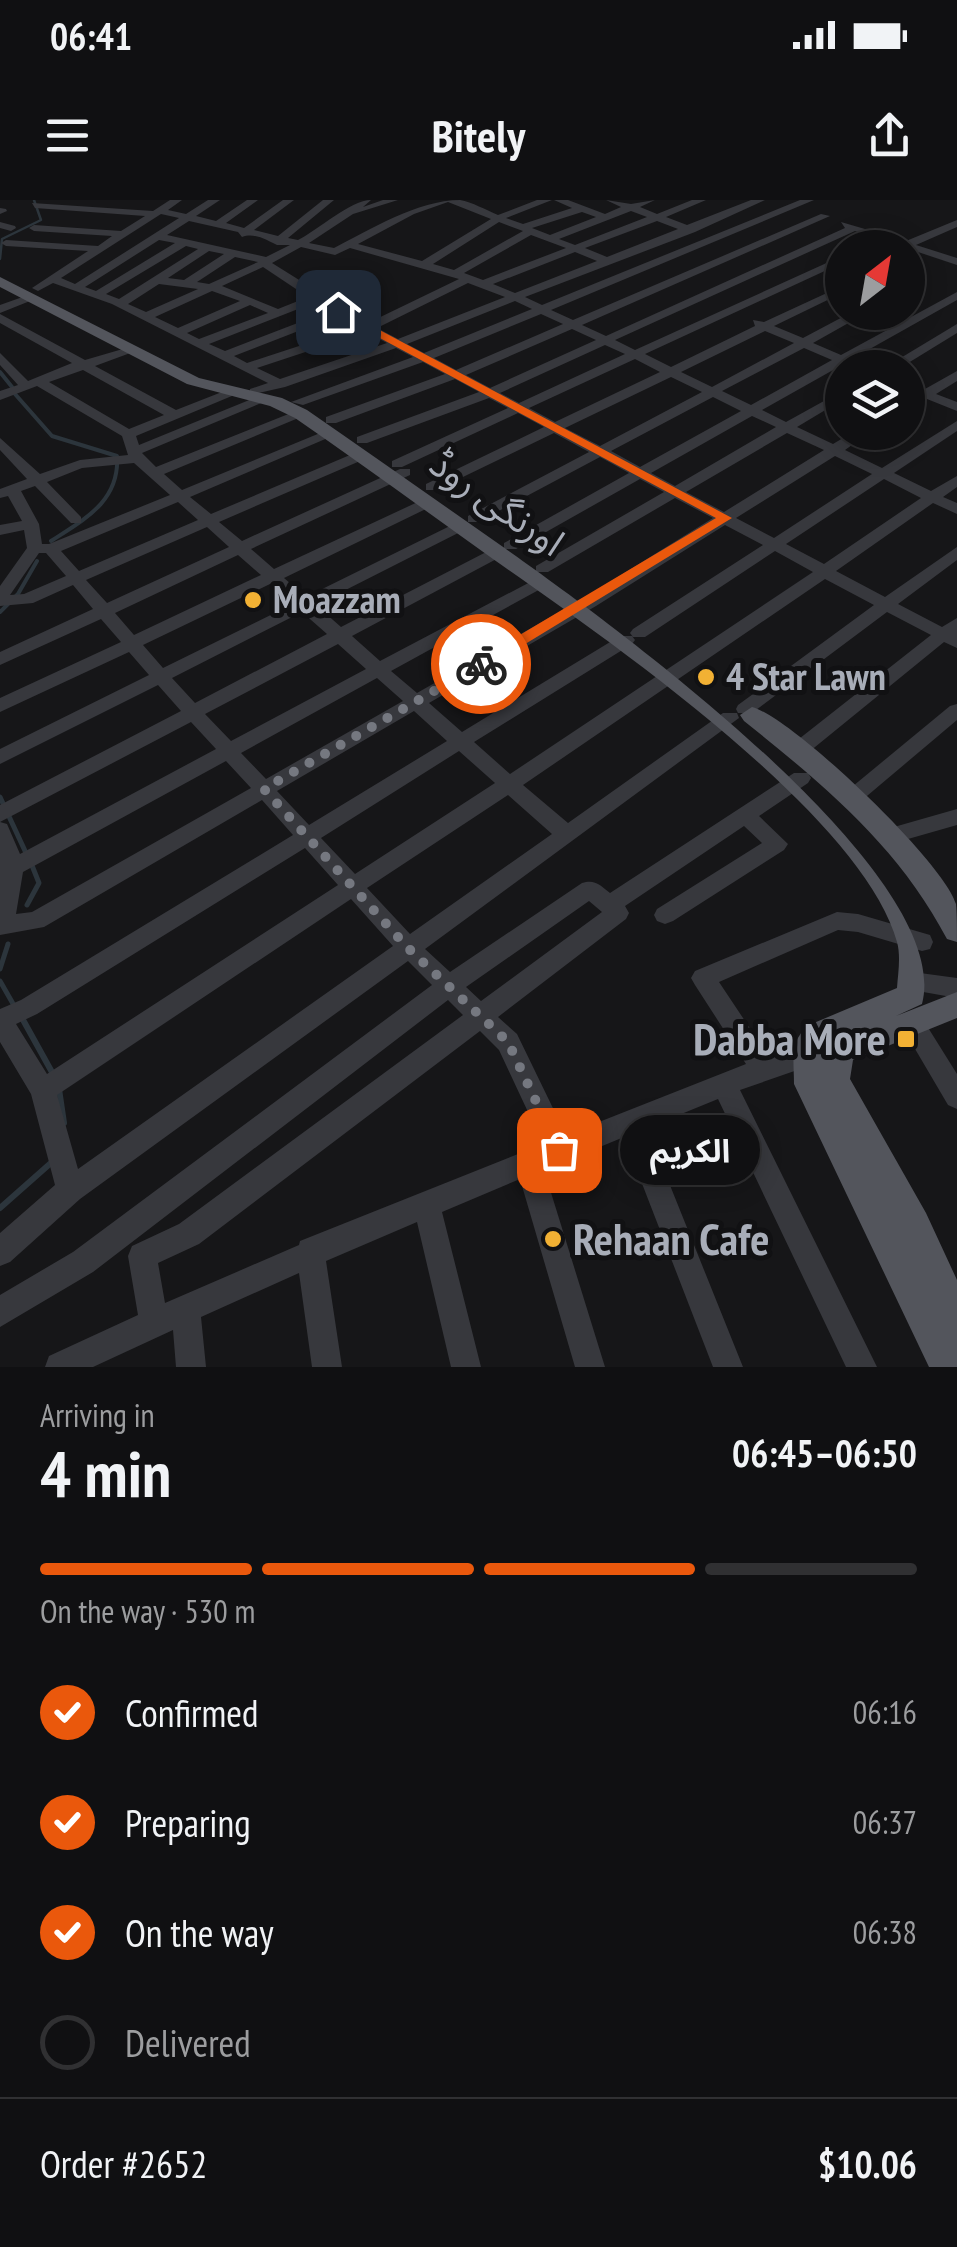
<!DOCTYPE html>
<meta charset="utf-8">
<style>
body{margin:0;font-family:"PT Sans Narrow","Noto Sans Arabic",sans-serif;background:#1e1e20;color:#f1f3f6;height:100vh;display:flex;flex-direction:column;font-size:38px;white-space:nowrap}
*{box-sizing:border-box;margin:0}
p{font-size:32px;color:#9c9d9f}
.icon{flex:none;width:55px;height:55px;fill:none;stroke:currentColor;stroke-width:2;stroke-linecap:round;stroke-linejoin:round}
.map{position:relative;height:1167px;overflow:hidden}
.sheet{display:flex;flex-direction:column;background:#101012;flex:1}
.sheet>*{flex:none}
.needle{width:65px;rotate:31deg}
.buttons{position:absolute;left:825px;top:30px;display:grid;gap:20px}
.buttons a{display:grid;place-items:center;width:100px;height:100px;border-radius:50%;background:#101012;box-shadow:0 5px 25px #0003,0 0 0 2px #303032;font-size:50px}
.pin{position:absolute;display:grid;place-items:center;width:85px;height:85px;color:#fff;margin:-42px;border-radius:20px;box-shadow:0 5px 15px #0006}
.courier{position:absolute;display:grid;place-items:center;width:100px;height:100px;margin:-50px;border:8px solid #ea580c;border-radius:50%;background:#fff;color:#222;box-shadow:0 2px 12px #0007}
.bubble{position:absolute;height:70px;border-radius:35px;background:#101012;box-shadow:0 5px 25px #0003,0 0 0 2px #303032;font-size:32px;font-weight:700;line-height:70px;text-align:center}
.overview em{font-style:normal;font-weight:700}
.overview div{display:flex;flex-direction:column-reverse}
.overview{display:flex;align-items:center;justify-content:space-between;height:170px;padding:0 40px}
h1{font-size:65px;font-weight:700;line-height:75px}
.bar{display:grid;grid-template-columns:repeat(4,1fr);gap:15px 10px;align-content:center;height:120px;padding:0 40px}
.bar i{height:12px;border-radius:8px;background:#303032}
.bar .selected{background:#ea580c}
.bar p{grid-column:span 4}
.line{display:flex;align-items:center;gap:25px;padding:0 40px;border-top:2px solid #303032}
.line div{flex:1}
ol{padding:0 40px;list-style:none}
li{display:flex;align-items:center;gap:30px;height:110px}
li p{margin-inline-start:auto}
li .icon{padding:10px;border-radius:50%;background:#ea580c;color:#fff;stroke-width:4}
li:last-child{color:#9c9d9f}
li i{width:55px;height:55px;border:5px solid #303032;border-radius:50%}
.status{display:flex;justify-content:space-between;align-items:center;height:70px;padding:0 50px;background:#101012;direction:ltr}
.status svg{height:28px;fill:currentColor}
header{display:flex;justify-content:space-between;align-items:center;height:130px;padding:0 40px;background:#101012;font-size:45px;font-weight:700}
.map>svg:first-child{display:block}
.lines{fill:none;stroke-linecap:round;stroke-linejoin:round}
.stream-far3{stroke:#2c353c;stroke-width:2.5}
.stream-far2{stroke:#2c353c;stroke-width:4}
.stream-far1{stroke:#2c353c;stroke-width:5}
.stream{stroke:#2c353c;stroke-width:6}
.minor{fill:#37383d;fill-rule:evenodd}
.major{fill:#53555c;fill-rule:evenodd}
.route{fill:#ea580c}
.done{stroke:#757880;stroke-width:10;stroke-dasharray:0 18}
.poi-dot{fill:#f2b134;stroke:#111113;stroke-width:4}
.labels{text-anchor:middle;stroke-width:10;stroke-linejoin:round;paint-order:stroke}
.street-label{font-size:38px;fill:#a8adb8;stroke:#111113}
.poi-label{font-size:38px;font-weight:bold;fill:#a8adb8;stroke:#111113;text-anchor:start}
.near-poi-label{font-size:45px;font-weight:bold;fill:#a8adb8;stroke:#111113;text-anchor:end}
</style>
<div class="status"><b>06:41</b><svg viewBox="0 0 49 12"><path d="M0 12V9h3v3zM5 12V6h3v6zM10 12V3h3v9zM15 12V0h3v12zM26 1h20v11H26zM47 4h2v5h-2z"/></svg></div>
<header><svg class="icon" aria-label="menu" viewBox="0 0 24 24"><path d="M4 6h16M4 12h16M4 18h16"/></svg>Bitely<svg class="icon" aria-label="share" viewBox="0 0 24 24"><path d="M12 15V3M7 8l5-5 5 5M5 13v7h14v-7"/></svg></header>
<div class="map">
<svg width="957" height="1167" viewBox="0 0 957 1167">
<rect width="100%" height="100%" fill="#161618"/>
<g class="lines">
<path class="stream-far3" d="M 0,59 L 2,39 L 41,20 L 34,0"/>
<g class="stream-far2">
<path d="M 0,172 L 12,187"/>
<path d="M 15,194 L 52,236 L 117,256 C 120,301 85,319 51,341"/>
<path d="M 0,412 L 18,394 L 37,361"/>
</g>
<g class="stream-far1">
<path d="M 0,597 L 26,653"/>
<path d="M 27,705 L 39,683 L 31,663"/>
<path d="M 0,769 L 8,744"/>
<path d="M 0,781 L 16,809"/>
</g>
<g class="stream">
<path d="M 22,818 L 53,874"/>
<path d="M 59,889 L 64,923"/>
<path d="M 0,1008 L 52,962"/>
</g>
<g class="minor">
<path d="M 170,0 L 182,0 L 168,10 L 186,14 L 208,0 L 220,0 L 196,16 L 216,21 L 247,0 L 258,0 L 226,23 L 244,28 L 283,0 L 294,0 L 254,30 L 278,36 L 323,0 L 334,0 L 288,38 L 298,40 C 318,30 351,0 371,0 L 363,7 L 383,0 L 398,0 L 353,14 L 309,43 L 334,48 C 369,30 418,0 460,0 C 472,2 486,10 498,15 L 537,0 L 552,0 L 506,18 L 523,24 L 572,8 L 554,0 L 568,0 L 605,14 L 621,7 L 606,0 L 631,4 L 655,0 L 640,7 L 657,14 L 692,0 L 706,0 L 666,17 L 687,25 L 751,0 L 765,0 L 695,32 L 525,97 L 542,105 L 800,0 L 814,0 L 551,110 L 573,120 L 821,14 L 830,16 L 582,125 L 606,136 L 845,28 L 841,22 L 906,41 L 957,20 L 957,27 L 916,45 L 957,58 L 957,65 L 855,31 L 615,140 L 635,150 L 842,56 L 842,63 L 645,154 L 671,167 L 755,126 L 753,120 L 764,122 L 842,86 L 842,93 L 774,126 L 803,138 L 852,112 L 868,112 L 813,143 L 841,155 L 957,92 L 957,100 L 852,159 L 867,168 L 842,165 L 762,210 L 786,222 L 842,191 L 842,200 L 797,227 L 833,244 L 853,232 L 870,232 L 845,250 L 882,268 L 957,221 L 957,231 L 894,273 L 931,291 L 957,276 L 957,287 L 943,297 L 957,303 L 957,314 L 933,303 L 836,371 L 885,397 L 957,347 L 957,360 L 898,404 L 942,427 L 957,418 L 957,448 L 944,442 L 804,556 L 790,556 L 787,551 L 790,546 L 931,435 L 887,412 L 752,513 L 738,513 L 736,509 L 738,505 L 874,405 L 825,379 L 523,585 L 568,623 L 723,513 L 737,513 L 739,518 L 425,749 L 450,772 L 582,683 C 595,679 600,685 610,693 L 794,573 L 808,573 L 811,578 L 808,583 L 759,616 L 788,644 L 784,650 L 673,721 L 665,724 L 657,721 L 654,715 L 657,709 L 762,643 L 744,626 L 625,706 L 629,713 L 626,719 L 498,817 L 517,834 L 566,935 L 746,864 L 695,785 L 691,778 L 695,771 L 837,712 L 858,714 L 930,735 L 933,742 L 930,749 L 922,751 L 858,732 L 838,730 L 719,782 L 769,857 L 806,845 L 829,849 L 832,857 L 829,865 L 806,867 L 740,890 L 877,1167 L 846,1167 L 718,899 L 647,928 L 743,1167 L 713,1167 L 624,937 L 544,970 L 605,1167 L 575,1167 L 520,979 L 442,1012 L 481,1167 L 451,1167 L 417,1022 L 326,1061 L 342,1167 L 312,1167 L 299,1073 L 201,1117 L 206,1167 L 176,1167 L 173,1130 L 93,1167 L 45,1167 L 49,1156 L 138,1115 L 128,1056 L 132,1046 L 179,1024 L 463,815 L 448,800 L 93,1072 L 0,1127 L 0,1095 L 73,1052 L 432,785 L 408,761 L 80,999 L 10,1062 L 0,1066 L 0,1033 L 55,985 L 31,894 L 0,842 L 0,809 L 21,800 L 293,635 L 262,600 L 44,727 L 0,735 L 0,622 L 7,624 L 20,654 L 216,549 L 191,522 L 0,622 L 0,605 L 181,511 L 158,485 L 0,564 L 0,549 L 149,475 L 129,452 L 0,512 L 0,498 L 121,442 L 101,419 L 0,465 L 0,452 L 93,409 L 73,385 L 33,403 L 0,406 L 0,386 L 27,348 L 24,330 L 0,335 L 0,325 L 22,321 L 8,296 L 0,298 L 0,289 L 27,279 L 0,250 L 0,238 L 40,274 L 80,260 L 128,255 L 122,236 L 37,186 L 0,200 L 0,191 L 18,185 L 0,165 L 0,153 L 28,181 L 72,163 L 0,123 L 0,114 L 85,160 L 133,146 L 133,152 L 95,166 L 176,210 L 227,190 L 239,193 L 136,236 L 139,245 L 259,196 L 271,199 L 142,253 L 156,267 L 296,211 L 308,214 L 164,274 L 182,290 L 325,231 L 337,234 L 190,297 L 211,314 L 357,252 L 367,252 L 367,258 L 219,322 L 242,341 L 400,269 L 410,269 L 410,275 L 251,349 L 274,369 L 422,300 L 432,300 L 432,306 L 284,378 L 306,397 L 456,323 L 466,323 L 466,329 L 316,405 L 341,427 L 492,349 L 504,349 L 504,355 L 352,436 L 380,461 L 534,380 L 546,380 L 546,386 L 391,471 L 417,493 L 584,398 L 713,318 L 675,298 L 548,372 L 536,372 L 536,366 L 664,292 L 640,279 L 516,349 L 504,349 L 504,343 L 629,273 L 600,257 L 478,322 L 468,322 L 468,316 L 589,252 L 554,233 L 436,290 L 426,290 L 426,284 L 544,227 L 518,213 L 402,267 L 392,267 L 392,261 L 508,208 L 489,198 L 367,243 L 357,243 L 357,237 L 479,192 L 455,179 L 336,223 L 326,223 L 326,217 L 445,174 L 423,162 L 303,205 L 291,202 L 413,157 L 396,148 L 285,187 L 250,195 L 250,189 L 268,183 L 112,104 L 53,83 L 38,91 L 32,88 L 88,51 L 6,46 L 1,43 L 6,40 L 98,46 L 112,36 L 34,31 L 29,28 L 34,25 L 121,31 L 145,16 L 35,8 L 32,3 L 153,11 ZM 448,2 L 491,19 L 422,61 L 358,44 L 414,14 ZM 631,11 L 647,17 L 575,45 L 559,39 ZM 582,12 L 596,17 L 550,35 L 532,28 ZM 161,14 L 179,18 L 75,84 L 61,78 ZM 189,21 L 238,32 L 242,37 C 255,32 268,41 277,45 L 290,45 L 266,57 L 167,35 ZM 657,21 L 678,29 L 607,57 L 585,48 ZM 499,22 L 523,31 L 454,70 L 433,64 ZM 531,35 L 566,48 L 483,80 L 464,73 ZM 159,40 L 175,43 L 96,91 L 85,87 ZM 186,46 L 198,49 L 119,99 L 106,94 ZM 301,47 L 335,55 L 350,48 L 459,79 L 368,123 L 272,63 ZM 209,51 L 224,54 L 184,80 L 168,78 ZM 575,52 L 597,61 L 515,93 L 493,84 ZM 235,57 L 258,62 L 209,84 L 197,82 ZM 263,67 L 308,97 L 278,109 L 222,86 ZM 468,83 L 505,97 L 398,139 L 377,128 ZM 159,84 L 198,89 L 146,112 L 128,104 ZM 212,91 L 240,101 L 178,128 L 155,117 ZM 515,101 L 532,109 L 424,153 L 407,144 ZM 316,102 L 329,111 L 225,151 L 209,144 ZM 250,105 L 268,113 L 199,139 L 187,133 ZM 541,114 L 563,124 L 456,170 L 434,158 ZM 337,116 L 357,127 L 247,163 L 234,156 ZM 572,129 L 596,140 L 490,188 L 466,175 ZM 765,131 L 794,143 L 712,187 L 681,172 ZM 366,132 L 387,143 L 280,179 L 257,168 ZM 605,145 L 625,154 L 519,203 L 500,193 ZM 804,148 L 832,160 L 751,205 L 722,191 ZM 635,159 L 660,172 L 555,222 L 529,208 ZM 83,170 L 164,215 L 129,229 L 49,182 ZM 671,177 L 702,192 L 600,246 L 565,228 ZM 713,197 L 741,211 L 640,267 L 611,251 ZM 752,216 L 776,227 L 675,286 L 651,273 ZM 787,233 L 824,250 L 724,312 L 686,292 ZM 835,256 L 872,274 L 774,338 L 736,318 ZM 134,263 L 170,295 L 49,344 L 42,344 L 39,324 L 21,291 L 35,286 L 71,323 L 81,323 L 81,317 L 47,282 L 82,268 ZM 884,279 L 921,298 L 824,364 L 786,344 ZM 178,302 L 198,320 L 79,371 L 61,351 ZM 725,325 L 763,345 L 633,429 L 630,433 L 633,437 L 645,437 L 775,351 L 813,372 L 510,574 L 474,542 L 632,444 L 635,440 L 632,436 L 620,436 L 462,532 L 429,503 L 596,406 ZM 207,327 L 229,347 L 107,403 L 86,380 ZM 39,353 L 46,353 L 66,376 L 24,394 L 10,395 ZM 238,355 L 261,375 L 134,435 L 115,413 ZM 270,384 L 293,404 L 163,468 L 143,445 ZM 302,412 L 327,434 L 195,503 L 172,478 ZM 338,444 L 366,469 L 231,541 L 205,514 ZM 377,478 L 403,501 L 266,579 L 241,553 ZM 414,511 L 447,541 L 309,625 L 277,591 ZM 459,551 L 495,583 L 355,674 L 321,638 ZM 226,561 L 251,588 L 32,712 L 16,714 L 23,672 ZM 508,595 L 552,634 L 410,734 L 367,688 ZM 305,648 L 338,685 L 47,874 L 16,824 L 37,814 ZM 351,699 L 393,746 L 78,969 L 57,895 ZM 589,701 L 602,712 L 481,801 L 466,787 ZM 480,831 L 499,850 L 543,944 L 300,1041 L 299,1045 L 165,1103 L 158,1063 L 199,1044 Z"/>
<path d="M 0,8 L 6,9 L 7,11 L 0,14 Z"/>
<path d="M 0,22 L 15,26 L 16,28 L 11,31 L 0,28 Z"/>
<path d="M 31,94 L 37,97 L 35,99 L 0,113 L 0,105 Z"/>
<path d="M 957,124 L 957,133 L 900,168 L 884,168 Z"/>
<path d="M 957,171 L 957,181 L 936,194 L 957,202 L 957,211 L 927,199 L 908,209 L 908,200 L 915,195 L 908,191 L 908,183 L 925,189 Z"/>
<path d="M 957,504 L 957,520 L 861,601 L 847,601 L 844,596 L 847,591 L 950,506 Z"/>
<path d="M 957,609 L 957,625 L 894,643 L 887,641 L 884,635 L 887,629 Z"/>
<path d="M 920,773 L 957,778 L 957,798 L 912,790 L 908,783 L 912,776 Z"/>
<path d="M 913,814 L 922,818 L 957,874 L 957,909 L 948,905 L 901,825 L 904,818 Z"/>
</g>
<g class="major">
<path d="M 0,77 L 199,178 L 282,198 L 307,210 C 374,256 440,303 506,349 C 598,414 957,671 922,804 L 896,816 L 957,792 L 957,818 L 853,860 L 850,879 L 926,1013 L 957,1080 L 957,1167 L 929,1167 L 794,884 C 794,860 789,841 809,825 L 897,788 C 898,774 901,756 897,742 C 862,614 602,436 493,359 C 427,312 362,264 295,218 L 270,206 L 187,184 L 0,87 Z"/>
<path d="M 752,507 C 793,518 944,662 956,704 C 957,715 957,731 957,742 L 947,739 C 899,647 824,585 744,521 L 740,515 Z"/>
</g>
</g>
<path class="route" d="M 335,110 L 342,110 L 732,318 L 486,468 L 476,468 L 476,461 L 716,318 L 335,114 Z"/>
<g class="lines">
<path class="done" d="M 481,464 L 264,589 L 408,748 L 508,842 L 559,950"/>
</g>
<g class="poi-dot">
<circle cx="253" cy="400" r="10"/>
<circle cx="706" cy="477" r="10"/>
<rect x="896" y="829" width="20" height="20" rx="5"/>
<circle cx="553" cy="1039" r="10"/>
</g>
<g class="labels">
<g class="street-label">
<text transform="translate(497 303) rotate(35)" y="13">اورنگی روڈ</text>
</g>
<g class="poi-label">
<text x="273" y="413">Moazzam</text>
<text x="726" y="490">4 Star Lawn</text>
</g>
<g class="near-poi-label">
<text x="886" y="855">Dabba More</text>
<text x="573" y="1055" text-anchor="start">Rehaan Cafe</text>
</g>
</g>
</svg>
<div class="buttons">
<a><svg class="needle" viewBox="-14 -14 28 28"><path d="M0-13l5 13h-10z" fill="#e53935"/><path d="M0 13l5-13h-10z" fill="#9c9d9f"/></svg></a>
<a><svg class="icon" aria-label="layers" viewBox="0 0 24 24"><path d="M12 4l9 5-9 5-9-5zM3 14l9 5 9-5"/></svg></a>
</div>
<div class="pin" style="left:559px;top:950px;background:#ea580c"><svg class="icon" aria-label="bag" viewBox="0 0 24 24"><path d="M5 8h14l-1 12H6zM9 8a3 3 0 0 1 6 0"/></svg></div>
<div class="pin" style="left:338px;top:112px;background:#1f2937"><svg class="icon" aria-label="home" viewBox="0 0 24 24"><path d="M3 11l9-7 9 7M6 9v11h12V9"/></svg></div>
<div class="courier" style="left:481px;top:464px"><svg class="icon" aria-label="bike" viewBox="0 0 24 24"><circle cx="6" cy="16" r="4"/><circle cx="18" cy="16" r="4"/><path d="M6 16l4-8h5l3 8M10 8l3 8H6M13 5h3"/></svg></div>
<div class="bubble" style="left:620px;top:915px;width:140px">الکریم</div>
</div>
<section class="sheet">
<div class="overview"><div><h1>4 min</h1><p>Arriving in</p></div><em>06:45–06:50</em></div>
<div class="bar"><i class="selected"></i><i class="selected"></i><i class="selected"></i><i></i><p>On the way · 530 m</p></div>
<ol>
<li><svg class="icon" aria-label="check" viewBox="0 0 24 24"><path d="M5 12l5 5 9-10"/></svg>Confirmed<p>06:16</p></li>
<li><svg class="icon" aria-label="check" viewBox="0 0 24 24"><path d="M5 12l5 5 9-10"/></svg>Preparing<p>06:37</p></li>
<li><svg class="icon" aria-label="check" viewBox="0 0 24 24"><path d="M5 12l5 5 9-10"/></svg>On the way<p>06:38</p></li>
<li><i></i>Delivered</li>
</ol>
<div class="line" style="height:130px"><div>Order #2652</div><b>$10.06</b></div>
</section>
